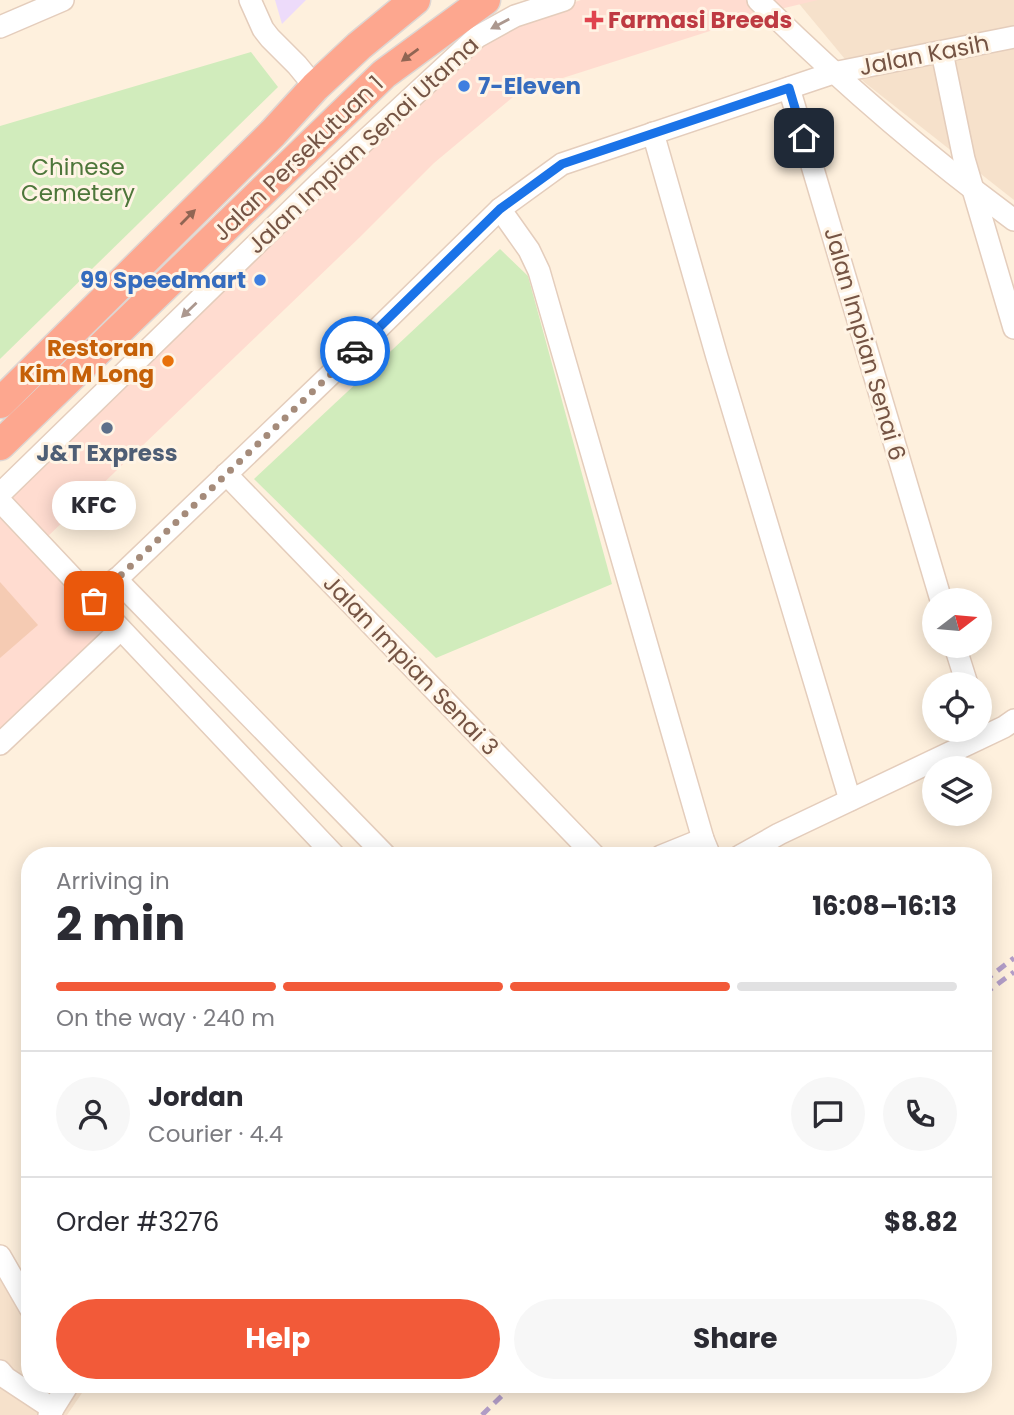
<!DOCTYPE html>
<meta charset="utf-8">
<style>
body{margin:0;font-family:Poppins,sans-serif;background:#f7f7f7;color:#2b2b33;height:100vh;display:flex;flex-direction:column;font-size:26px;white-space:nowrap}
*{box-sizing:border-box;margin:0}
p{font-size:23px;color:#7c7c81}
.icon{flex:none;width:38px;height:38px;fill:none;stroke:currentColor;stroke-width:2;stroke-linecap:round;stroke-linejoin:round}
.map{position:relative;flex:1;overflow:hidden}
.side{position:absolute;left:21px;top:847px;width:971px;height:546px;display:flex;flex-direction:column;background:#fff;border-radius:28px;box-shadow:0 4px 18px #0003}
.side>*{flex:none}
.needle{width:46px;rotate:74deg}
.fabs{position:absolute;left:922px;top:588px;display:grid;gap:14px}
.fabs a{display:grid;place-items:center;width:70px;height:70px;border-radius:50%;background:#fff;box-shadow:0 4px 18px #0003;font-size:35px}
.pin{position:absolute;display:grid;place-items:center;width:60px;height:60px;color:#fff;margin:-30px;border-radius:14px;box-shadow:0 4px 10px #0006}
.courier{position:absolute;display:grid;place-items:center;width:70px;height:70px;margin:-35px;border:5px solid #1a73e8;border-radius:50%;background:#fff;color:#222;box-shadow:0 2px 9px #0007}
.bubble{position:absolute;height:49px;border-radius:24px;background:#fff;box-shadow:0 4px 18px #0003;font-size:23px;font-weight:700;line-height:49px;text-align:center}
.head em{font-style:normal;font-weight:700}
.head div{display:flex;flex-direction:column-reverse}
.head{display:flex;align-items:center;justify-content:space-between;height:119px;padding:0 35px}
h1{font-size:46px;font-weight:700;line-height:52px}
.bar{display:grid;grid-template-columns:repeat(4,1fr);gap:10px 7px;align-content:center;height:84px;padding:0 35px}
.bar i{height:9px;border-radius:5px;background:#e1e1e2}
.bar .current{background:#f25a39}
.bar p{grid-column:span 4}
.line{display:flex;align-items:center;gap:18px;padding:0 35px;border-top:2px solid #e1e1e2}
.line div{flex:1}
.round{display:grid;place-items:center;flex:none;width:74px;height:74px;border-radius:37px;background:#f7f7f7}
.primary-button{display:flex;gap:14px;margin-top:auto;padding:14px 35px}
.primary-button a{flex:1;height:80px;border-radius:42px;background:#f25a39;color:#fff;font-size:28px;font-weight:700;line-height:80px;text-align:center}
.primary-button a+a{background:#f7f7f7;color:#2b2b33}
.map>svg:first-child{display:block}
.residential{fill:#f6e1cb}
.commercial{fill:#ffdcd0}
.education{fill:#eddbfa}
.green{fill:#d1ecbc}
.building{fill:#f5cbb3}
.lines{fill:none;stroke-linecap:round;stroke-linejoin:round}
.minor-casing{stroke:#e4cdbc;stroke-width:24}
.highway-casing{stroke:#ded6d2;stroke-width:33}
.minor{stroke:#fff;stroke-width:21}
.highway{stroke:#fda78f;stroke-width:30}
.rail{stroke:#b29dc7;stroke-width:5;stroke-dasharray:10 7;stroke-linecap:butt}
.oneway{fill:#ac988f}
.oneway2{fill:#906553}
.done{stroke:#a58b7a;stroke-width:7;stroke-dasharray:0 12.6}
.route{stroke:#1a73e8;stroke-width:9}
.health-dot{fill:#e0444e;stroke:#fff4e5;stroke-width:2.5}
.shop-dot{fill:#3f7fe0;stroke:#fff4e5;stroke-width:2.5}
.food-dot{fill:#e8710a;stroke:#fff4e5;stroke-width:2.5}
.service-dot{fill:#5c6f8a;stroke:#fff4e5;stroke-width:2.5}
.labels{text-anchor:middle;stroke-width:6;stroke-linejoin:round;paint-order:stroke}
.health-label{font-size:23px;font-weight:bold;fill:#be3a42;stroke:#fff4e5;text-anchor:start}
.street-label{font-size:23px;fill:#755444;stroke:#fff4e5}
.shop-label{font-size:23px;font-weight:bold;fill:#366cbe;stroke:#fff4e5;text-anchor:start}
.park-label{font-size:23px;fill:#4d763a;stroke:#fff4e5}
.food-label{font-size:23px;font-weight:bold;fill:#c56008;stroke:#fff4e5;text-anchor:end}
.service-label{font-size:23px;font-weight:bold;fill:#4e5e75;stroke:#fff4e5}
</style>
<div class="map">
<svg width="1014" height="1415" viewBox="0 0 1014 1415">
<rect width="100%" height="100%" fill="#fef0dd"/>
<g class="residential">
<path d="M 796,0 L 1014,0 L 1014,200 L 864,82 Z"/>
<path d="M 0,1247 L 30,1300 L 30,1384 L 76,1384 L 82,1393 L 67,1415 L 0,1415 Z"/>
</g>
<g class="commercial">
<path d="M 581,0 L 818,0 L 776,10 L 519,92 L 434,163 L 360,237 L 44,540 L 5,498 L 483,39 L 521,20 Z"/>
<path d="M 0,518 L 107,629 L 0,731 Z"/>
</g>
<path class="education" d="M 275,0 L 306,0 L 282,24 Z"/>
<g class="green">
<path d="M 251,52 L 278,87 L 0,359 L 0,126 Z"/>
<path d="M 500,249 L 528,276 L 612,584 L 436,658 L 254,479 Z"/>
</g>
<path class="building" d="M 0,582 L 38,625 L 0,658 Z"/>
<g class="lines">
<defs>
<g id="minor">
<path d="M 250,0 L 263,29 L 270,38 L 297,65 L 315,87"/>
<path d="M 758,0 C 838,79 923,153 1014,220"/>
<path d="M 0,27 L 63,0"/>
<path d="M 942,52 L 964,159 L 1014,328"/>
<path d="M 789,88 L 941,600"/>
<path d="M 653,133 L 717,357 L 850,800"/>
<path d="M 500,209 L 529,250 L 539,271 L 703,839 L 710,856"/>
<path d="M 226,474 L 595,856"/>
<path d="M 0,494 L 318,184 L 477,37 L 515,16 L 564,0"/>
<path d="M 0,501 L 335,856"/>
<path d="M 116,579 L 386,856"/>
<path d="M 94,601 L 354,352 L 500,209 L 562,164 L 833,73 L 1014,37"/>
<path d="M 955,646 L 967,684"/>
<path d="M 0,744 L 120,630"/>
<path d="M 661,856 L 703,839"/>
<path d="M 740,856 L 779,834 L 1004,727 L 1014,720"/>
<path d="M 0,1256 L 30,1308"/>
<path d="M 0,1371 L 6,1378 L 53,1409"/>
<path d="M 49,1415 L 66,1388 L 67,1384"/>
</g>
<g id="highway">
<path d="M 0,403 L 273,133 L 315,87 L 359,46 L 415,0"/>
<path d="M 0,445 L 384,74 L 485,0"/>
</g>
</defs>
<use href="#minor" class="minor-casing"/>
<use href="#highway" class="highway-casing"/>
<use href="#minor" class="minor"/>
<use href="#highway" class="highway"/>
<g class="rail">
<path d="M 984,981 L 1014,958"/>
<path d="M 984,994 L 1014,972"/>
<path d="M 482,1415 L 514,1384"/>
</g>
</g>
<defs><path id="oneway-solid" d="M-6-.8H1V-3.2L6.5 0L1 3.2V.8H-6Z" transform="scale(1.75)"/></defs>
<g class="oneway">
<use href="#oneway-solid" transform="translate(500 24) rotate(152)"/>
<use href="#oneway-solid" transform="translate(189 310) rotate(136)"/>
</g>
<g class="oneway2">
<use href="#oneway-solid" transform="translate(410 55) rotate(144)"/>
<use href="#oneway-solid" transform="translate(188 217) rotate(-45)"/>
</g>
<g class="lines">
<path class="done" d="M 94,601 L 355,351"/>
<path class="route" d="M 355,351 L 500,209 L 562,164 L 789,88 L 804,138"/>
</g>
<path class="health-dot" d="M590.5 9.5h7v7h7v7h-7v7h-7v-7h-7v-7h7z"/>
<g class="shop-dot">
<circle cx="464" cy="86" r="7"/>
<circle cx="260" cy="280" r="7"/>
</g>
<circle class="food-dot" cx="168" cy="361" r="7"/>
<circle class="service-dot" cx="107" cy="428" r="7"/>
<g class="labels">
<g class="health-label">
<text x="608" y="28">Farmasi Breeds</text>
</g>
<g class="street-label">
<text transform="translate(924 55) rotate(-11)" y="8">Jalan Kasih</text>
<text transform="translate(363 145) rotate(-43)" y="8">Jalan Impian Senai Utama</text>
<text transform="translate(298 158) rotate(-44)" y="8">Jalan Persekutuan 1</text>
<text transform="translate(865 344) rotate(74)" y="8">Jalan Impian Senai 6</text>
<text transform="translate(411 665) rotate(46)" y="8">Jalan Impian Senai 3</text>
</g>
<g class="shop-label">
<text x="478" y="94">7-Eleven</text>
<text x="246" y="288" text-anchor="end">99 Speedmart</text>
</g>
<g class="park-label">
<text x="78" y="175">Chinese<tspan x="78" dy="26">Cemetery</tspan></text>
</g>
<g class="food-label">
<text x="154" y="356">Restoran<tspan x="154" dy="26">Kim M Long</tspan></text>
</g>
<g class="service-label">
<text x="107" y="461">J&amp;T Express</text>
</g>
</g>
</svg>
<div class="fabs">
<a><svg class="needle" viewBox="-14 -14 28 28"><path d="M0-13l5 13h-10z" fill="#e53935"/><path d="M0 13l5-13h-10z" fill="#7c7c81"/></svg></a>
<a><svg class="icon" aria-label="locate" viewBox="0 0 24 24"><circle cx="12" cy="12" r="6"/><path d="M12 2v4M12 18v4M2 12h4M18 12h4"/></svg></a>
<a><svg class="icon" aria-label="layers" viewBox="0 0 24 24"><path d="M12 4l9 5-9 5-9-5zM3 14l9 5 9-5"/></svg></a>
</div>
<div class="pin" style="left:94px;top:601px;background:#ea580c"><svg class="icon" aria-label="bag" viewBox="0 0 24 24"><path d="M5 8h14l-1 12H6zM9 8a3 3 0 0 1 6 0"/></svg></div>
<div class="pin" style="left:804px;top:138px;background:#1f2937"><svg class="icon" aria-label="home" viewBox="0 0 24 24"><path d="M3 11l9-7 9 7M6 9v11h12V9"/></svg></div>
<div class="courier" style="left:355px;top:351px"><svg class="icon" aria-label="car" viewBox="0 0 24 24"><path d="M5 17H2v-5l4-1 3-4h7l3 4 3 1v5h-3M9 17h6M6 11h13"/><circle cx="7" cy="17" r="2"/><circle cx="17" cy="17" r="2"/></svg></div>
<div class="bubble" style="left:52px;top:481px;width:84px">KFC</div>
<section class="side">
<div class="head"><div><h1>2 min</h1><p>Arriving in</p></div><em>16:08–16:13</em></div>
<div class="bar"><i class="current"></i><i class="current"></i><i class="current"></i><i></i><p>On the way · 240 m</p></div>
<div class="line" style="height:126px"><a class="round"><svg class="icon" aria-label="person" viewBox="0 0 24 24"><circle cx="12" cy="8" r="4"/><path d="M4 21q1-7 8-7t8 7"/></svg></a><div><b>Jordan</b><p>Courier · 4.4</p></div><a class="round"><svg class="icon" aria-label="chat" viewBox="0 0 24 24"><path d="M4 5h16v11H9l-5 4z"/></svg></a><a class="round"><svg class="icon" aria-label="phone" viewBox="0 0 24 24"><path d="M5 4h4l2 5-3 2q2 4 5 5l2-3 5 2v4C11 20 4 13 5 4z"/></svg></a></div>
<div class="line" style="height:91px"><div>Order #3276</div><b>$8.82</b></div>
<div class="primary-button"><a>Help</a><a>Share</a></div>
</section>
</div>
